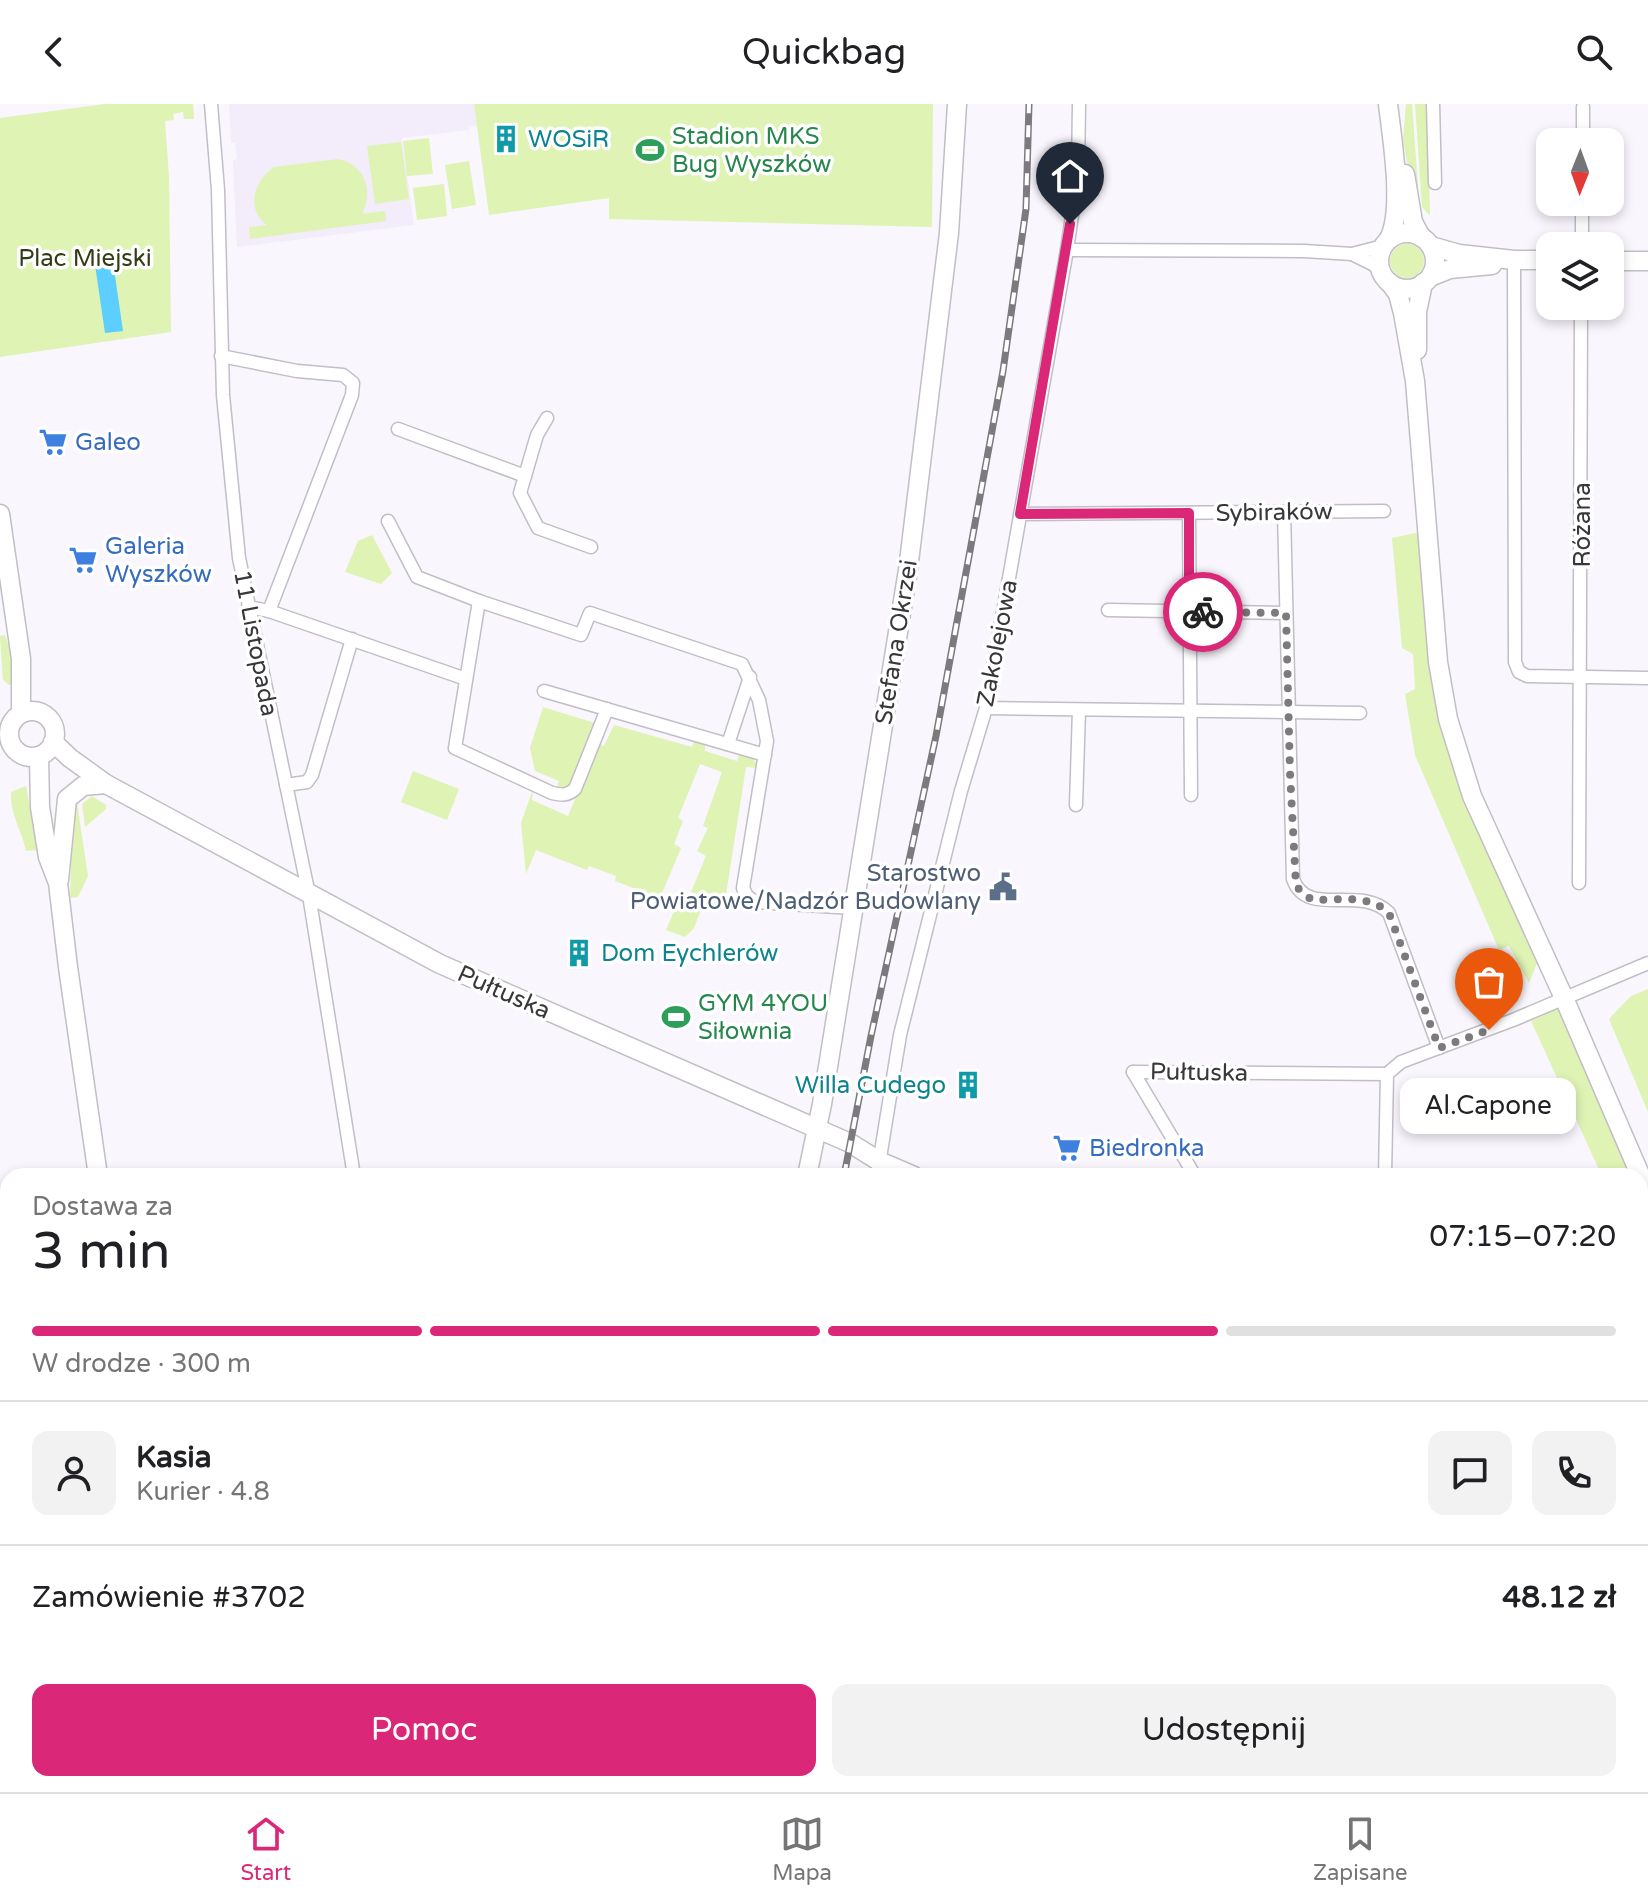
<!DOCTYPE html>
<html lang="pl">
<meta charset="utf-8">
<style>
body{margin:0;font-family:"Varela Round",sans-serif;background:#f2f2f2;color:#202124;height:100vh;display:flex;flex-direction:column;font-size:30px;white-space:nowrap}
*{box-sizing:border-box;margin:0}
p{font-size:26px;color:#757577}
.icon{flex:none;width:44px;height:44px;fill:none;stroke:currentColor;stroke-width:2;stroke-linecap:round;stroke-linejoin:round}
.map{position:relative;flex:1;overflow:hidden}
.side{position:absolute;left:0px;top:1064px;width:1648px;height:624px;display:flex;flex-direction:column;background:#fff;border-radius:24px 24px 0 0;box-shadow:0 4px 12px #0003}
.side>*{flex:none}
.needle{width:52px;rotate:181deg}
.fabs{position:absolute;left:1536px;top:24px;display:grid;gap:16px}
.fabs a{display:grid;place-items:center;width:88px;height:88px;border-radius:16px;background:#fff;box-shadow:0 4px 12px #0003;font-size:40px}
.pin{position:absolute;display:grid;place-items:center;width:68px;height:68px;color:#fff;margin:-82px -34px;border-radius:50% 50% 50% 0;rotate:-45deg;box-shadow:0 0 8px #0007}
.pin .icon{rotate:45deg}
.courier{position:absolute;display:grid;place-items:center;width:80px;height:80px;margin:-40px;border:6px solid #db2777;border-radius:50%;background:#fff;color:#222;box-shadow:0 2px 10px #0007}
.bubble{position:absolute;height:56px;border-radius:16px;background:#fff;box-shadow:0 4px 12px #0003;font-size:26px;font-weight:600;line-height:56px;text-align:center}
.headline em{font-style:normal;font-weight:600}
.headline div{display:flex;flex-direction:column-reverse}
.headline{display:flex;align-items:center;justify-content:space-between;height:136px;padding:0 32px}
h1{font-size:52px;font-weight:600;line-height:60px}
.bar{display:grid;grid-template-columns:repeat(4,1fr);gap:12px 8px;align-content:center;height:96px;padding:0 32px}
.bar i{height:10px;border-radius:6px;background:#e0e0e0}
.bar .active{background:#db2777}
.bar p{grid-column:span 4}
.line{display:flex;align-items:center;gap:20px;padding:0 32px;border-top:2px solid #e0e0e0}
.line div{flex:1}
.round{display:grid;place-items:center;flex:none;width:84px;height:84px;border-radius:16px;background:#f2f2f2}
.button{display:flex;gap:16px;margin-top:auto;padding:16px 32px}
.button a{flex:1;height:92px;border-radius:16px;background:#db2777;color:#fff;font-size:32px;font-weight:600;line-height:92px;text-align:center}
.button a+a{background:#f2f2f2;color:#202124}
header{display:flex;justify-content:space-between;align-items:center;height:104px;padding:0 32px;background:#fff;font-size:36px;font-weight:600}
.dock{display:flex;justify-content:space-around;align-items:center;height:112px;border-top:2px solid #e0e0e0;background:#fff;font-size:22px;color:#757577}
.dock a{display:grid;justify-items:center;gap:4px}
.dock .active{color:#db2777}
.map>svg:first-child{display:block}
.built{fill:#f3ecfb}
.green{fill:#def3b4}
.water{fill:#5cceff}
.lines{fill:none;stroke-linecap:round;stroke-linejoin:round}
.street-casing{stroke:#c1bec5;stroke-width:15}
.secondary-casing{stroke:#c1bec5;stroke-width:21}
.street{stroke:#fff;stroke-width:12}
.secondary{stroke:#fff;stroke-width:18}
.rail-casing{stroke:#7c7a7e;stroke-width:7}
.rail{stroke:#fff;stroke-width:4;stroke-dasharray:12;stroke-linecap:butt}
.done{stroke:#7c7a7e;stroke-width:8;stroke-dasharray:0 14.4}
.route{stroke:#db2777;stroke-width:10}
.labels{text-anchor:middle;stroke-width:7;stroke-linejoin:round;paint-order:stroke}
.leisure-label{font-size:24px;fill:#27864d;stroke:#fff;text-anchor:start}
.culture-label{font-size:24px;fill:#0d838f;stroke:#fff;text-anchor:start}
.park-label{font-size:24px;fill:#323d16;stroke:#fff}
.shop-label{font-size:24px;fill:#366cbe;stroke:#fff;text-anchor:start}
.street-label{font-size:24px;fill:#38373a;stroke:#fff}
.service-label{font-size:24px;fill:#4e5e75;stroke:#fff;text-anchor:end}
</style>
<header><svg class="icon" aria-label="back" viewBox="0 0 24 24"><path d="M15 5l-7 7 7 7"/></svg>Quickbag<svg class="icon" aria-label="search" viewBox="0 0 24 24"><circle cx="10" cy="10" r="6"/><path d="M15 15l6 6"/></svg></header>
<div class="map">
<svg width="1648" height="1688" viewBox="0 0 1648 1688">
<rect width="100%" height="100%" fill="#f9f6fd"/>
<g class="built">
<path d="M 229,0 L 474,0 L 477,22 L 470,23 L 468,26 L 402,34 L 414,121 L 237,143 L 233,56 L 237,55 L 235,39 L 231,39 Z"/>
<path d="M 827,1680 L 1277,1680 L 1277,1688 L 825,1688 Z"/>
</g>
<g class="green">
<path d="M 105,0 L 193,0 L 194,15 L 184,15 L 183,8 L 173,10 L 174,16 L 165,17 L 169,73 L 171,228 L 0,253 L 0,14 Z"/>
<path d="M 474,0 L 933,0 L 932,123 L 609,115 L 609,94 L 489,111 Z"/>
<path d="M 1406,0 L 1412,0 L 1419,97 L 1414,100 L 1403,35 Z"/>
<path d="M 1415,0 L 1428,0 L 1430,112 L 1422,103 Z"/>
<path d="M 429,34 L 433,70 L 407,72 L 403,37 Z"/>
<path d="M 401,38 L 409,95 L 375,100 L 367,42 Z"/>
<path d="M 338,55 C 365,61 374,86 362,110 L 385,107 L 386,117 L 250,135 L 249,123 L 267,121 C 245,106 254,76 274,63 Z"/>
<path d="M 469,57 L 476,101 L 452,105 L 445,61 Z"/>
<path d="M 444,80 L 447,112 L 417,116 L 413,84 Z"/>
<circle cx="1407" cy="157" r="17"/>
<path d="M 1420,428 L 1468,701 L 1537,859 L 1529,879 L 1509,842 L 1499,846 L 1415,651 L 1405,590 L 1415,585 L 1413,550 L 1402,544 L 1392,434 Z"/>
<path d="M 372,431 L 392,469 L 381,480 L 345,468 L 358,437 Z"/>
<path d="M 5,531 L 12,553 L 16,580 L 9,581 L 3,576 L 0,532 Z"/>
<path d="M 543,603 L 598,620 L 568,686 L 556,685 L 559,677 L 535,667 L 530,644 Z"/>
<path d="M 614,621 L 692,643 L 695,634 L 705,638 L 705,647 L 737,657 L 740,648 C 749,651 755,655 758,664 L 746,663 L 724,803 L 701,806 L 694,824 L 685,833 L 666,826 L 675,805 L 683,807 L 706,752 L 697,747 L 708,724 L 703,722 L 722,668 L 700,660 L 678,714 L 683,717 L 674,740 L 681,744 L 660,794 L 615,777 L 616,772 L 589,762 L 587,766 L 536,746 L 526,770 L 521,719 L 533,685 L 532,696 L 568,712 L 598,640 L 604,642 Z"/>
<path d="M 413,667 L 459,685 L 447,716 L 401,698 Z"/>
<path d="M 26,682 L 38,746 L 26,747 C 22,726 10,711 11,688 Z"/>
<path d="M 92,692 L 106,701 L 106,705 L 85,723 L 82,700 Z"/>
<path d="M 77,698 L 88,772 L 78,793 L 70,794 L 73,701 Z"/>
<path d="M 1648,885 L 1648,1008 L 1609,915 L 1631,892 Z"/>
<path d="M 1562,903 L 1633,1072 L 1602,1072 L 1531,917 Z"/>
<path d="M 1640,1088 L 1648,1107 L 1648,1172 L 1640,1155 Z"/>
<path d="M 554,1680 L 691,1680 L 689,1688 L 552,1688 Z"/>
</g>
<path class="water" d="M 112,151 L 123,227 L 105,229 L 94,154 Z"/>
<g class="lines">
<defs>
<g id="street">
<path d="M 211,0 L 218,86 L 223,291 L 239,454 L 309,791 L 354,1072"/>
<path d="M 1433,0 L 1435,79"/>
<path d="M 1583,38 L 1583,3"/>
<path d="M 1582,142 L 1582,98"/>
<path d="M 1067,146 L 1304,147 L 1352,150 L 1383,142"/>
<path d="M 1352,150 L 1380,164"/>
<path d="M 1514,156 L 1515,558 L 1519,568 L 1527,572 L 1648,574"/>
<path d="M 221,252 L 297,267 L 343,271 L 353,279 L 352,291 L 269,507"/>
<path d="M 547,314 L 537,331 L 520,389 L 538,424 L 591,443"/>
<path d="M 398,325 L 525,372"/>
<path d="M 1284,408 L 1293,775 C 1307,815 1360,780 1389,809 L 1439,944"/>
<path d="M 1189,409 L 1191,691"/>
<path d="M 1020,410 L 1384,407"/>
<path d="M 388,417 L 417,473 L 479,497"/>
<path d="M 248,503 L 269,507 L 466,575"/>
<path d="M 1108,506 L 1286,509"/>
<path d="M 544,587 L 765,651"/>
<path d="M 986,604 L 1360,609"/>
<path d="M 607,605 L 575,685 C 567,692 562,691 552,689 L 455,644 L 479,497 L 581,531 L 590,509 L 742,560 L 759,596 L 767,637 L 743,784 L 747,792 L 755,798 L 854,804"/>
<path d="M 728,640 L 750,573"/>
<path d="M 286,681 L 307,678 L 312,671 L 352,535"/>
<path d="M 1076,701 L 1079,606"/>
<path d="M 1579,779 L 1581,202"/>
<path d="M 1133,968 L 1387,970"/>
<path d="M 1133,968 L 1195,1072"/>
<path d="M 877,1072 L 900,931 L 961,687 L 986,604 L 1067,146 L 1078,70 L 1079,0"/>
<path d="M 1385,1072 L 1387,970 L 1401,958 L 1513,916 L 1648,859"/>
<path d="M 1640,1470 L 1648,1471"/>
<path d="M 0,1504 L 8,1503"/>
<path d="M 814,1688 L 816,1680"/>
</g>
<g id="secondary">
<path d="M 1388,0 C 1392,34 1404,105 1389,135"/>
<path d="M 1405,70 L 1413,118 L 1421,133"/>
<circle cx="1407" cy="157" r="28"/>
<path d="M 1431,142 L 1459,150 L 1514,156 L 1550,156"/>
<path d="M 1610,157 L 1648,157"/>
<path d="M 1430,173 L 1450,165 L 1492,161"/>
<path d="M 1390,179 L 1398,190 L 1403,209 L 1415,277 L 1438,558 L 1448,615 L 1472,692 L 1564,894 L 1648,1089"/>
<path d="M 1417,246 L 1417,208 L 1423,179"/>
<path d="M 0,410 L 21,555 L 21,609"/>
<circle cx="32" cy="630" r="23"/>
<path d="M 53,638 L 70,654 L 106,680 L 440,860 L 850,1039 L 879,1057 L 914,1072"/>
<path d="M 39,652 L 40,703 L 48,753 L 58,779 L 68,863 L 98,1072"/>
<path d="M 59,776 L 67,695 L 83,682 L 106,680"/>
<path d="M 807,1072 L 822,1000 L 908,466 L 949,129 L 957,0"/>
<path d="M 1640,1394 L 1648,1398"/>
<path d="M 178,1680 L 179,1688"/>
<path d="M 530,1688 L 532,1680"/>
</g>
</defs>
<use href="#street" class="street-casing"/>
<use href="#secondary" class="secondary-casing"/>
<use href="#street" class="street"/>
<use href="#secondary" class="secondary"/>
<defs>
<g id="rail">
<path d="M 844,1072 L 871,932 L 936,632 L 1003,267 L 1026,105 L 1029,0"/>
<path d="M 730,1688 L 731,1680"/>
</g>
</defs>
<use href="#rail" class="rail-casing"/>
<use href="#rail" class="rail"/>
</g>
<g class="lines">
<path class="done" d="M 1203,508 L 1286,509 L 1290,669 L 1296,782 L 1307,793 L 1314,796 C 1340,796 1369,790 1389,809 L 1439,944 L 1489,926"/>
<path class="route" d="M 1070,120 L 1020,410 L 1189,409 L 1189,508 L 1203,508"/>
</g>
<defs>
<symbol id="building-bare" viewBox="-9 -9 18 18"><path d="M-4-6H4V6H1V3H-1V6H-4ZM-2.5-4.3h1.7v1.8h-1.7ZM.8-4.3h1.7v1.8H.8ZM-2.5-1h1.7V.8h-1.7ZM.8-1h1.7V.8H.8Z" fill="#0f9aa8" stroke="#fff" stroke-width="2.5" paint-order="stroke"/></symbol>
<symbol id="stadium-bare" viewBox="-9 -9 18 18"><path d="M0-5a6.5 5 0 1 0 0 10a6.5 5 0 1 0 0-10ZM-3.5-1.8h7v3.6h-7Z" fill="#2e9e5b" stroke="#fff" stroke-width="2.5" paint-order="stroke"/></symbol>
<symbol id="supermarket-bare" viewBox="-9 -9 18 18"><path d="M-6-5.5h2.5l.6 2H6L4.5 2H-2.5L-4.4-4H-6ZM-1.5 3.2a1.3 1.3 0 1 0 .1 0ZM3 3.2a1.3 1.3 0 1 0 .1 0Z" fill="#3f7fe0" stroke="#fff" stroke-width="2.5" paint-order="stroke"/></symbol>
<symbol id="civic-bare" viewBox="-9 -9 18 18"><path d="M-.6-6.5H3V-4.5H.6V-3L4-1V1h2V6H-6V1h2V-1L-.6-3ZM-1.2 2.5V6h2.4V2.5Z" fill="#5c6f8a" stroke="#fff" stroke-width="2.5" paint-order="stroke"/></symbol>
</defs>
<g fill-rule="evenodd">
<use href="#building-bare" x="486" y="15" width="40" height="40"/>
<use href="#stadium-bare" x="630" y="26" width="40" height="40"/>
<use href="#supermarket-bare" x="33" y="318" width="40" height="40"/>
<use href="#supermarket-bare" x="63" y="436" width="40" height="40"/>
<use href="#civic-bare" x="983" y="763" width="40" height="40"/>
<use href="#building-bare" x="559" y="829" width="40" height="40"/>
<use href="#stadium-bare" x="656" y="893" width="40" height="40"/>
<use href="#building-bare" x="948" y="961" width="40" height="40"/>
<use href="#supermarket-bare" x="1047" y="1024" width="40" height="40"/>
</g>
<g class="labels">
<g class="leisure-label">
<text x="672" y="40">Stadion MKS<tspan x="672" dy="28">Bug Wyszków</tspan></text>
<text x="698" y="907">GYM 4YOU<tspan x="698" dy="28">Siłownia</tspan></text>
</g>
<g class="culture-label">
<text x="528" y="43">WOSiR</text>
<text x="601" y="857">Dom Eychlerów</text>
<text x="946" y="989" text-anchor="end">Willa Cudego</text>
</g>
<g class="park-label">
<text x="85" y="162">Plac Miejski</text>
</g>
<g class="shop-label">
<text x="75" y="346">Galeo</text>
<text x="105" y="450">Galeria<tspan x="105" dy="28">Wyszków</tspan></text>
<text x="1089" y="1052">Biedronka</text>
</g>
<g class="street-label">
<text transform="translate(1274 408) rotate(-1)" y="8">Sybiraków</text>
<text transform="translate(1582 421) rotate(-90)" y="8">Różana</text>
<text transform="translate(896 538) rotate(-81)" y="8">Stefana Okrzei</text>
<text transform="translate(256 539) rotate(79)" y="8">11 Listopada</text>
<text transform="translate(997 539) rotate(-79)" y="8">Zakolejowa</text>
<text transform="translate(504 888) rotate(24)" y="8">Pułtuska</text>
<text transform="translate(1199 968) rotate(1)" y="8">Pułtuska</text>
</g>
<g class="service-label">
<text x="981" y="777">Starostwo<tspan x="981" dy="28">Powiatowe/Nadzór Budowlany</tspan></text>
</g>
</g>
</svg>
<div class="fabs">
<a><svg class="needle" viewBox="-14 -14 28 28"><path d="M0-13l5 13h-10z" fill="#e53935"/><path d="M0 13l5-13h-10z" fill="#757577"/></svg></a>
<a><svg class="icon" aria-label="layers" viewBox="0 0 24 24"><path d="M12 4l9 5-9 5-9-5zM3 14l9 5 9-5"/></svg></a>
</div>
<div class="pin" style="left:1489px;top:926px;background:#ea580c"><svg class="icon" aria-label="bag" viewBox="0 0 24 24"><path d="M5 8h14l-1 12H6zM9 8a3 3 0 0 1 6 0"/></svg></div>
<div class="pin" style="left:1070px;top:120px;background:#1f2937"><svg class="icon" aria-label="home" viewBox="0 0 24 24"><path d="M3 11l9-7 9 7M6 9v11h12V9"/></svg></div>
<div class="courier" style="left:1203px;top:508px"><svg class="icon" aria-label="bike" viewBox="0 0 24 24"><circle cx="6" cy="16" r="4"/><circle cx="18" cy="16" r="4"/><path d="M6 16l4-8h5l3 8M10 8l3 8H6M13 5h3"/></svg></div>
<div class="bubble" style="left:1400px;top:974px;width:176px">Al.Capone</div>
<section class="side">
<div class="headline"><div><h1>3 min</h1><p>Dostawa za</p></div><em>07:15–07:20</em></div>
<div class="bar"><i class="active"></i><i class="active"></i><i class="active"></i><i></i><p>W drodze · 300 m</p></div>
<div class="line" style="height:144px"><a class="round"><svg class="icon" aria-label="person" viewBox="0 0 24 24"><circle cx="12" cy="8" r="4"/><path d="M4 21q1-7 8-7t8 7"/></svg></a><div><b>Kasia</b><p>Kurier · 4.8</p></div><a class="round"><svg class="icon" aria-label="chat" viewBox="0 0 24 24"><path d="M4 5h16v11H9l-5 4z"/></svg></a><a class="round"><svg class="icon" aria-label="phone" viewBox="0 0 24 24"><path d="M5 4h4l2 5-3 2q2 4 5 5l2-3 5 2v4C11 20 4 13 5 4z"/></svg></a></div>
<div class="line" style="height:104px"><div>Zamówienie #3702</div><b>48.12 zł</b></div>
<div class="button"><a>Pomoc</a><a>Udostępnij</a></div>
</section>
</div>
<nav class="dock">
<a class="active"><svg class="icon" aria-label="home" viewBox="0 0 24 24"><path d="M3 11l9-7 9 7M6 9v11h12V9"/></svg>Start</a>
<a><svg class="icon" aria-label="map" viewBox="0 0 24 24"><path d="M3 6l6-2 6 2 6-2v14l-6 2-6-2-6 2zM9 4v14M15 6v14"/></svg>Mapa</a>
<a><svg class="icon" aria-label="saved" viewBox="0 0 24 24"><path d="M7 4h10v16l-5-4-5 4z"/></svg>Zapisane</a>
</nav>
